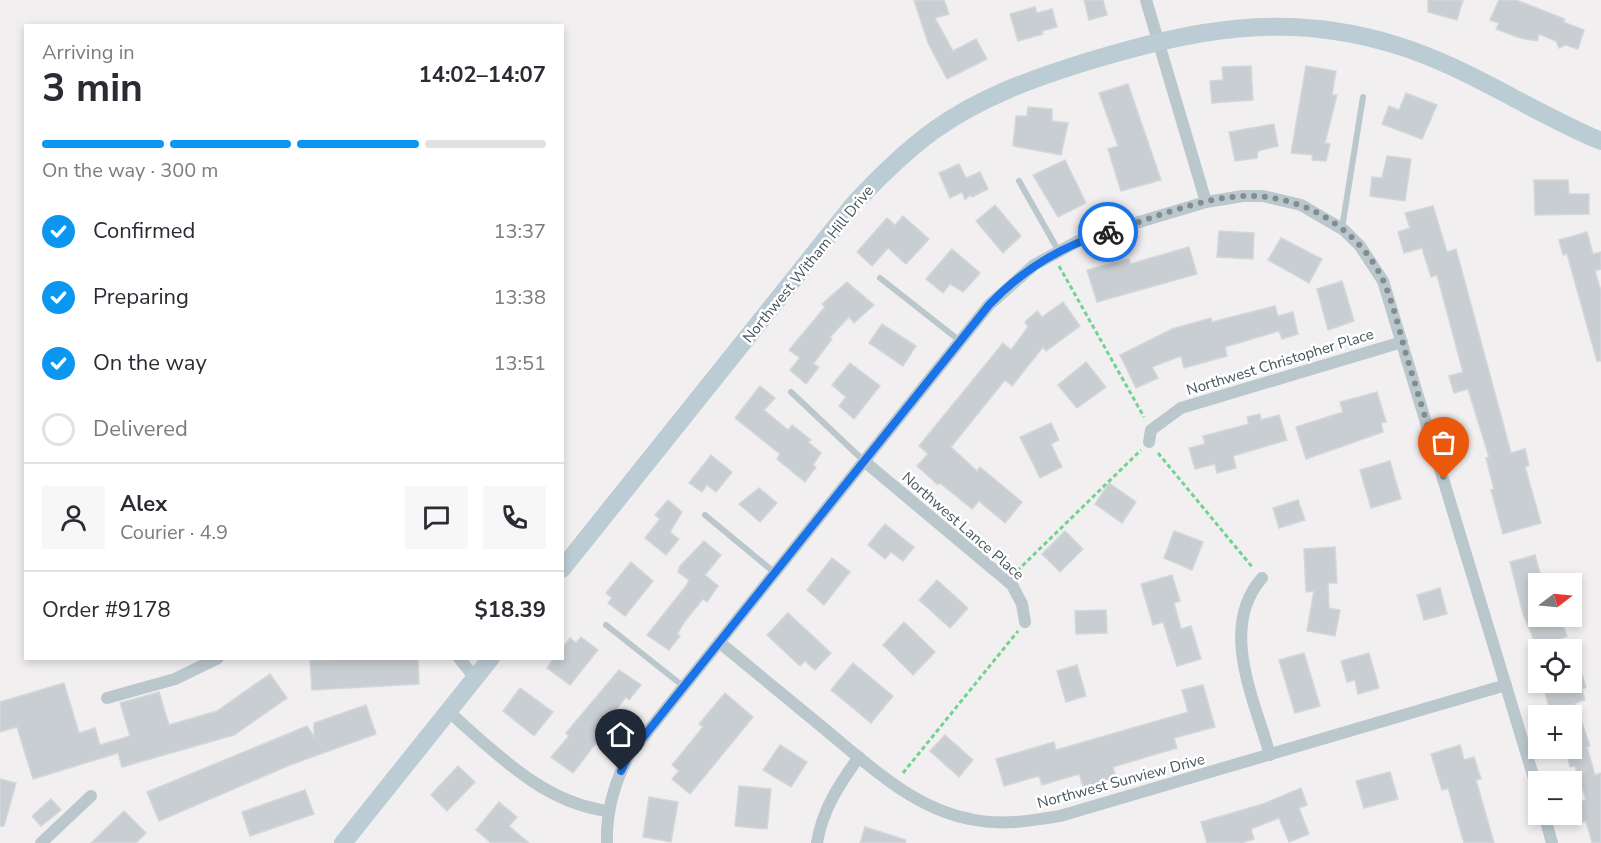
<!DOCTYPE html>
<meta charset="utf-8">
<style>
body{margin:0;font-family:"Nunito Sans",sans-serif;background:#f7f7f7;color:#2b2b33;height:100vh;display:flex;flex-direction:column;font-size:22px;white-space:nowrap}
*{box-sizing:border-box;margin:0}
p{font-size:20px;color:#7c7c81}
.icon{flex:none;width:33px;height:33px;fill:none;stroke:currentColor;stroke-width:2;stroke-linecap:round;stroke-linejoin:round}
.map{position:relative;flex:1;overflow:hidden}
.sheet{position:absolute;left:24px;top:24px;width:540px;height:636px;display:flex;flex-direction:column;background:#fff;border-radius:0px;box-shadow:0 3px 9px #0003}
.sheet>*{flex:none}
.needle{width:39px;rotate:74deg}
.fabs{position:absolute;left:1528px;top:573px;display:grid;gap:12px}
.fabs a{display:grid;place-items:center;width:54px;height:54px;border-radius:0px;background:#fff;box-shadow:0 3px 9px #0003;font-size:30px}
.pin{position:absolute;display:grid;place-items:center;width:51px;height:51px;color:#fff;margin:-62px -26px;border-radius:50% 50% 50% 0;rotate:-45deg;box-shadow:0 0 6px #0007}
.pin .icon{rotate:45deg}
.courier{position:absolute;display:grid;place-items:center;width:60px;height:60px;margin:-30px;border:4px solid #1a73e8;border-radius:50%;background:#fff;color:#222;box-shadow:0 2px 8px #0007}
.overview em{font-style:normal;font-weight:700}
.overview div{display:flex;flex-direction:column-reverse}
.overview{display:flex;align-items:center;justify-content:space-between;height:102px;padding:0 18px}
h1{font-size:39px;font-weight:700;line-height:45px}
.bar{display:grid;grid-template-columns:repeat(4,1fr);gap:9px 6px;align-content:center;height:72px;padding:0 18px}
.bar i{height:8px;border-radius:4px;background:#e1e1e2}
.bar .selected{background:#0b97f0}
.bar p{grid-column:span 4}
.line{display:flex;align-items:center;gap:15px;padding:0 18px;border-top:2px solid #e1e1e2}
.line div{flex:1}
.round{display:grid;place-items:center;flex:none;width:63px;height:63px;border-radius:0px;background:#f7f7f7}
ol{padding:0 18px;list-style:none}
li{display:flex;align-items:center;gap:18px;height:66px}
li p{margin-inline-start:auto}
li .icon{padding:6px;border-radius:50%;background:#0b97f0;color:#fff;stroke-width:4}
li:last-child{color:#7c7c81}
li i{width:33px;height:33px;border:3px solid #e1e1e2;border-radius:50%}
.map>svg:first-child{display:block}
.building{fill:#c9ced2;stroke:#d3d7db;stroke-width:1.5}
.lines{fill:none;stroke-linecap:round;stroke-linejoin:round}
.path{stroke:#70d491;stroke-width:3;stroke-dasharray:4.5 3;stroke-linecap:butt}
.lane{stroke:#bac7cd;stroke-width:6}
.street{stroke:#bac7cd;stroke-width:12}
.secondary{stroke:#bcccd5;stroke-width:18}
.done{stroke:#828c91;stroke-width:6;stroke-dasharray:0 10.8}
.route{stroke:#1a73e8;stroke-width:8}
.labels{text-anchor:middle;stroke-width:5;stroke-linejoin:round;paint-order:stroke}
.street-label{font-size:15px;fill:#46575e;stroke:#fff}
</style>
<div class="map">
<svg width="1601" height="843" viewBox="0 0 1601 843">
<rect width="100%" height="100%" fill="#f2eff0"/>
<g class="building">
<path d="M 914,0 L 944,0 L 949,14 L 935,18 L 953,51 L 976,39 L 987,59 L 947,79 L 928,43 Z"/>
<path d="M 1084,0 L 1103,0 L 1107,15 L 1089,20 Z"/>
<path d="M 1428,0 L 1463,0 L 1457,20 L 1428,12 Z"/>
<path d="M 1499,0 L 1516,0 L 1565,19 L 1563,22 L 1584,30 L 1578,49 L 1566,45 L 1559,48 L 1556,41 L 1539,34 L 1537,41 L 1520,38 L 1496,29 L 1499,23 L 1490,20 Z"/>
<path d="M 1035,7 L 1037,13 L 1052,9 L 1057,27 L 1042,31 L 1043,34 L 1018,41 L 1010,14 Z"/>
<path d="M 1251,66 L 1253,100 L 1212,103 L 1210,81 L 1223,80 L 1222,67 Z"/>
<path d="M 1306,66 L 1336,71 L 1332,95 L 1337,95 L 1325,143 L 1330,144 L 1326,161 L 1312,160 L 1313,155 L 1291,153 Z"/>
<path d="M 1128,84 L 1161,180 L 1121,191 L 1108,149 L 1118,146 L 1099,93 Z"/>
<path d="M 1406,93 L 1437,105 L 1422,139 L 1382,124 L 1389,106 L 1399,110 Z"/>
<path d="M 1028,107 L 1052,109 L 1052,121 L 1068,123 L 1061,155 L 1013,146 L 1016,116 L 1027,116 Z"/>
<path d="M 1274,124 L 1278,146 L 1258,151 L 1257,158 L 1235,161 L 1229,132 Z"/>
<path d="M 1387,156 L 1411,159 L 1405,201 L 1370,196 L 1372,177 L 1382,178 Z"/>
<path d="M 1065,160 L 1086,203 L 1058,217 L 1033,175 Z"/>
<path d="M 959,164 L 966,178 L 980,172 L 988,189 L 972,197 L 970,195 L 965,200 L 962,192 L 950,198 L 939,173 Z"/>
<path d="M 1534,180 L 1568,180 L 1569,194 L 1589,194 L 1589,214 L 1535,215 Z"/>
<path d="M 995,205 L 1021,236 L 1003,253 L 976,221 Z"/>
<path d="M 1433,206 L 1447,252 L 1456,249 L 1511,453 L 1525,449 L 1529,465 L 1525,467 L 1541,523 L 1503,534 L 1491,490 L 1494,489 L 1486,458 L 1489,457 L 1468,389 L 1454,393 L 1449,376 L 1463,372 L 1437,275 L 1431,277 L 1422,248 L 1404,253 L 1398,232 L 1410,228 L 1405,213 Z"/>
<path d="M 903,216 L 929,239 L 906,264 L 888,248 L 872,266 L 857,252 L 887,218 L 895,225 Z"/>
<path d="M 1219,231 L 1254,233 L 1253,259 L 1217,257 Z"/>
<path d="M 1587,232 L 1593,254 L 1601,252 L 1601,269 L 1595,271 L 1601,291 L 1601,361 L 1597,361 L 1567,254 L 1563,255 L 1559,240 Z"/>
<path d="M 1281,238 L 1322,259 L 1309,283 L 1268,260 Z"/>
<path d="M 1189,247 L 1197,274 L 1097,302 L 1087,270 L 1129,259 L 1130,264 Z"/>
<path d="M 952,249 L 980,273 L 963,292 L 950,284 L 943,293 L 926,279 Z"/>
<path d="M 1342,281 L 1354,321 L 1328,330 L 1317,289 Z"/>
<path d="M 847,282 L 874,305 L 854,323 L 849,317 L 830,337 L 832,339 L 813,364 L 819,367 L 806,384 L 790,370 L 800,358 L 789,350 L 825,307 L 822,304 Z"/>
<path d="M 1063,302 L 1080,326 L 1046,351 L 1043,347 L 1012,386 L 1005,380 L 951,447 L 977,471 L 980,467 L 1022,502 L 1005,523 L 979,501 L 972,509 L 940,483 L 938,485 L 917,466 L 928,454 L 919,446 L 1003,343 L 1011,350 L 1028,327 L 1025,322 L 1037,311 L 1042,317 Z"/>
<path d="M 1275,306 L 1278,316 L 1293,312 L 1298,334 L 1282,339 L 1279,331 L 1225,347 L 1227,356 L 1184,368 L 1181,356 L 1152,367 L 1158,378 L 1136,388 L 1120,355 L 1172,329 L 1211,318 L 1212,322 Z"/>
<path d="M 882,324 L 916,346 L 903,366 L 869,343 Z"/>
<path d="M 1086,362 L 1106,387 L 1077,408 L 1058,385 Z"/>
<path d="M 850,363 L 880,386 L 854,419 L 839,406 L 846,397 L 832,385 Z"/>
<path d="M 760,386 L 775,398 L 764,410 L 788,430 L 792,425 L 811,440 L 808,442 L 821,453 L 813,465 L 816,467 L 805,482 L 777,459 L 780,454 L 735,418 Z"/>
<path d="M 1377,392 L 1386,422 L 1381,423 L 1383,432 L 1306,459 L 1296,427 L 1343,412 L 1340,402 Z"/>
<path d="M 1260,414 L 1261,420 L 1279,415 L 1287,440 L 1233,456 L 1236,468 L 1217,473 L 1215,464 L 1195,469 L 1189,448 L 1205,444 L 1203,436 L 1249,424 L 1247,417 Z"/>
<path d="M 1051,423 L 1059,440 L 1051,444 L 1062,467 L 1040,478 L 1020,437 Z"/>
<path d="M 711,455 L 732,472 L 716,492 L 707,485 L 702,492 L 689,483 Z"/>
<path d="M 1390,461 L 1401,499 L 1371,508 L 1360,470 Z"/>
<path d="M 1109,483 L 1136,502 L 1122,523 L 1095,504 Z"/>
<path d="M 759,488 L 777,503 L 760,522 L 739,504 Z"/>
<path d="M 668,500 L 682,512 L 670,532 L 679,539 L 666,555 L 645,538 L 660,519 L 655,515 Z"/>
<path d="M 1298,500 L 1305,520 L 1279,528 L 1273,508 Z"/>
<path d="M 885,524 L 914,547 L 903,561 L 891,552 L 885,559 L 868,545 Z"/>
<path d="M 1065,531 L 1083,549 L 1060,572 L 1042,554 Z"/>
<path d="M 1174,531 L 1203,542 L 1192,570 L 1164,558 Z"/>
<path d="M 704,541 L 721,555 L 705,575 L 718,586 L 707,602 L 703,599 L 685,621 L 677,634 L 680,636 L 669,650 L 647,635 L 686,586 L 689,580 L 678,572 L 680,566 Z"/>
<path d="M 1335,547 L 1337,583 L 1328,583 L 1329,608 L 1340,610 L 1335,636 L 1307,631 L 1314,591 L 1306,592 L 1304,549 Z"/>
<path d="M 1535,555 L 1543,584 L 1539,584 L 1539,616 L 1559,616 L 1567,636 L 1539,648 L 1539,652 L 1523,614 L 1510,562 Z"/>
<path d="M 832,558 L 850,572 L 824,605 L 807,590 Z"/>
<path d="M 631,562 L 653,581 L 625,616 L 608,603 L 612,598 L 606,593 Z"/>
<path d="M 1172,575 L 1180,601 L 1174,603 L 1181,629 L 1191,626 L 1201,659 L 1177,666 L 1163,622 L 1153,625 L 1141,584 Z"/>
<path d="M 937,580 L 968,608 L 950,628 L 919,600 Z"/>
<path d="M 1440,588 L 1447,614 L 1424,620 L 1417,595 Z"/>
<path d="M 1106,610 L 1107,633 L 1076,634 L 1075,611 Z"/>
<path d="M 788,613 L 831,653 L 815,670 L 805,661 L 800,666 L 767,635 Z"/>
<path d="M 904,622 L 935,652 L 913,675 L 883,645 Z"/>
<path d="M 581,637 L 598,650 L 570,685 L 547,668 L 554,658 L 562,658 L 562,648 L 570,638 L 576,643 Z"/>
<path d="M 1304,653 L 1320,706 L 1295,713 L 1279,660 Z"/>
<path d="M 1369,653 L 1379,688 L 1358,694 L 1355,680 L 1347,682 L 1341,661 Z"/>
<path d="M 1572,653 L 1575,653 L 1586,687 L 1582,689 L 1585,700 L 1575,703 L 1590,746 L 1587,747 L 1595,775 L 1601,773 L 1601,843 L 1592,843 L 1586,821 L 1583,822 L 1577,802 L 1586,800 L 1575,766 L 1570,767 L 1565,748 L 1572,748 L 1572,704 L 1550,710 L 1542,682 L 1572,682 Z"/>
<path d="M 358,658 L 418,658 L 419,684 L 312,690 L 310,661 Z"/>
<path d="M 853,663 L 893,696 L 871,723 L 831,690 Z"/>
<path d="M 1077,665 L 1086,696 L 1066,702 L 1057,671 Z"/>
<path d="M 619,670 L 641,685 L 629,700 L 626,697 L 602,727 L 606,730 L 573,773 L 551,757 L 569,736 L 566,733 Z"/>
<path d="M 270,674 L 287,698 L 234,735 L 122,767 L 118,753 L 33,779 L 17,727 L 0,732 L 0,702 L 64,683 L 79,733 L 95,728 L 100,745 L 130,736 L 120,703 L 159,692 L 169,725 L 217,711 Z"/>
<path d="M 1203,685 L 1215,727 L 1174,738 L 1177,748 L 1113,767 L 1116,779 L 1084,789 L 1079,774 L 1042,785 L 1039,776 L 1004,786 L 996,759 L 1054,742 L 1056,750 L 1188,712 L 1182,690 Z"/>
<path d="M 520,688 L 553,712 L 534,736 L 503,711 Z"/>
<path d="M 725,693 L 753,717 L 690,794 L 672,779 L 679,771 L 672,765 L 703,727 L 699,724 Z"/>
<path d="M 366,705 L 376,734 L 290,765 L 159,821 L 147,792 L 307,726 L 314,737 L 314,723 Z"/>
<path d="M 945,735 L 973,760 L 959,777 L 930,751 Z"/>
<path d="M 780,745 L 807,762 L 791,787 L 763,770 Z"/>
<path d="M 1460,745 L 1464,760 L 1474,757 L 1481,779 L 1476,780 L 1494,843 L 1464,843 L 1448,788 L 1442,790 L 1431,754 Z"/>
<path d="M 458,766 L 475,782 L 447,811 L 431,795 Z"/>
<path d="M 1390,772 L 1398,799 L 1364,808 L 1356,781 Z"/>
<path d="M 0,779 L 16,783 L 4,826 L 0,826 Z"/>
<path d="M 739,786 L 771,789 L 767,829 L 735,826 Z"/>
<path d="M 1301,788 L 1307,805 L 1299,808 L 1309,834 L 1289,842 L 1279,818 L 1251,829 L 1254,839 L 1241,843 L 1207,843 L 1201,822 L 1263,804 Z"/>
<path d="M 305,790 L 314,814 L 250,836 L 242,812 Z"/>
<path d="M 649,797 L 678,802 L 671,842 L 643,837 Z"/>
<path d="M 51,799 L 61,810 L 41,826 L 32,816 Z"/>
<path d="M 499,802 L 517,817 L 509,826 L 529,843 L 491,843 L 476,830 Z"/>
<path d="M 124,811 L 146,833 L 136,843 L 91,843 Z"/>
<path d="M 865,827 L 906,840 L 905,843 L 860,843 Z"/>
</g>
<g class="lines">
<g class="path">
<path d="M 1059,266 L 1144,417"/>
<path d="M 1158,453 L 1253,568"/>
<path d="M 1017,571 L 1141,450"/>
<path d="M 903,773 L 1018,631"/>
</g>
<g class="lane">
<path d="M 1019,181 L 1058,250"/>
<path d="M 1342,228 L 1363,97"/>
<path d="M 880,278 L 960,341"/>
<path d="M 791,392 L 864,461"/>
<path d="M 705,515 L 775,573"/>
<path d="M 606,625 L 683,686"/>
</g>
<g class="street">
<path d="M 1146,0 L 1206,202"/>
<path d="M 1149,442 L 1151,430 L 1181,408 L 1402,342"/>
<path d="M 864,461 L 1012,585 L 1022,604 L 1025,622"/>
<path d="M 1262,578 C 1218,628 1255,701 1270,755"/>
<path d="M 719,642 C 753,670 787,698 821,726 C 865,762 912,808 970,819 C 1001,826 1030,821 1060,816 L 1506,685"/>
<path d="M 459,658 L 475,678"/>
<path d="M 107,698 L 175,679 L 218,658"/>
<path d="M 449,712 C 496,753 543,803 608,811"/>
<path d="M 1544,814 L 1552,843"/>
<path d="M 41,843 L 91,796"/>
<path d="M 607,843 C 606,811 614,783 629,755 L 989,305 L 1034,265 L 1082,239 L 1206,202 L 1243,196 L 1263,196 L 1301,205 L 1344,230 L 1360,246 L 1383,281 L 1539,795"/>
<path d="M 817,843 C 822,810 840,783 859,757"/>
</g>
<g class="secondary">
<path d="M 562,569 L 853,205 C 878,178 903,153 933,131 C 980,97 1034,78 1089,61 C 1196,29 1286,11 1396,45 C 1468,67 1531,112 1601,141"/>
<path d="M 343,843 L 491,658"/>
</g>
</g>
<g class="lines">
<path class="done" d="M 1108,232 C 1151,219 1199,198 1244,196 C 1301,194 1357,227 1382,278 C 1394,304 1400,334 1408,361 C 1420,400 1432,440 1444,479"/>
<path class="route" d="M 621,771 L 629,755 L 989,305 C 1023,269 1061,246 1108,232"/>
</g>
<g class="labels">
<g class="street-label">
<text transform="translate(808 264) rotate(-51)" y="5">Northwest Witham Hill Drive</text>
<text transform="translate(1280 362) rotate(-17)" y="5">Northwest Christopher Place</text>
<text transform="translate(963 526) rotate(41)" y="5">Northwest Lance Place</text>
<text transform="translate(1121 781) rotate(-15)" y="5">Northwest Sunview Drive</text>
</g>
</g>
</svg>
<div class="fabs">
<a><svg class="needle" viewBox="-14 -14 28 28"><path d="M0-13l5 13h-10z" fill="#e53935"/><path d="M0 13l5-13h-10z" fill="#7c7c81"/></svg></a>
<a><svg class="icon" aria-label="locate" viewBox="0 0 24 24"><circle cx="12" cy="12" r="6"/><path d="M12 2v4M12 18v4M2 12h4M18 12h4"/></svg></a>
<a>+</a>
<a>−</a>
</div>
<div class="pin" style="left:1444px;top:479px;background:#ea580c"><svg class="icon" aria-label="bag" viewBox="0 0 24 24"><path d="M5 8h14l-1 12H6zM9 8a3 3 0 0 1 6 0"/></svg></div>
<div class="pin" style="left:621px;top:771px;background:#1f2937"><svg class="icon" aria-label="home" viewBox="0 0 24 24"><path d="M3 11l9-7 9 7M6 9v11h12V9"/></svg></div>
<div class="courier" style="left:1108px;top:232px"><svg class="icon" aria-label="bike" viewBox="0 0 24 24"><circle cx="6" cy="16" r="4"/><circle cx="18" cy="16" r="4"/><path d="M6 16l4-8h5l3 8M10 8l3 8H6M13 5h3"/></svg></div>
<section class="sheet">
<div class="overview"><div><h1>3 min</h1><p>Arriving in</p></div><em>14:02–14:07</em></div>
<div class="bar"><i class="selected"></i><i class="selected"></i><i class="selected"></i><i></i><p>On the way · 300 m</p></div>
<ol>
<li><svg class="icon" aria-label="check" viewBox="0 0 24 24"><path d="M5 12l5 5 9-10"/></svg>Confirmed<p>13:37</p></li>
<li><svg class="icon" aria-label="check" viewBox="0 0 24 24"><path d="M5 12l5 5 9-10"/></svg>Preparing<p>13:38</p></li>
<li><svg class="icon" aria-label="check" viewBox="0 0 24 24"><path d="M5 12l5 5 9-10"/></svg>On the way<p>13:51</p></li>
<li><i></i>Delivered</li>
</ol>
<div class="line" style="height:108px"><a class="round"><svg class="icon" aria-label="person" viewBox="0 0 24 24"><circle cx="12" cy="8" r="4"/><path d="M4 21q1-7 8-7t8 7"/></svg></a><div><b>Alex</b><p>Courier · 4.9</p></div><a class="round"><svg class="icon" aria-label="chat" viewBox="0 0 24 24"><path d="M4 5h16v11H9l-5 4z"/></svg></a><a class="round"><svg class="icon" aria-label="phone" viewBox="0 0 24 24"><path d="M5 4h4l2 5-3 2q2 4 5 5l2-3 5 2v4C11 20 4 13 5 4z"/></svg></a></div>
<div class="line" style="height:78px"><div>Order #9178</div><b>$18.39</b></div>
</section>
</div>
